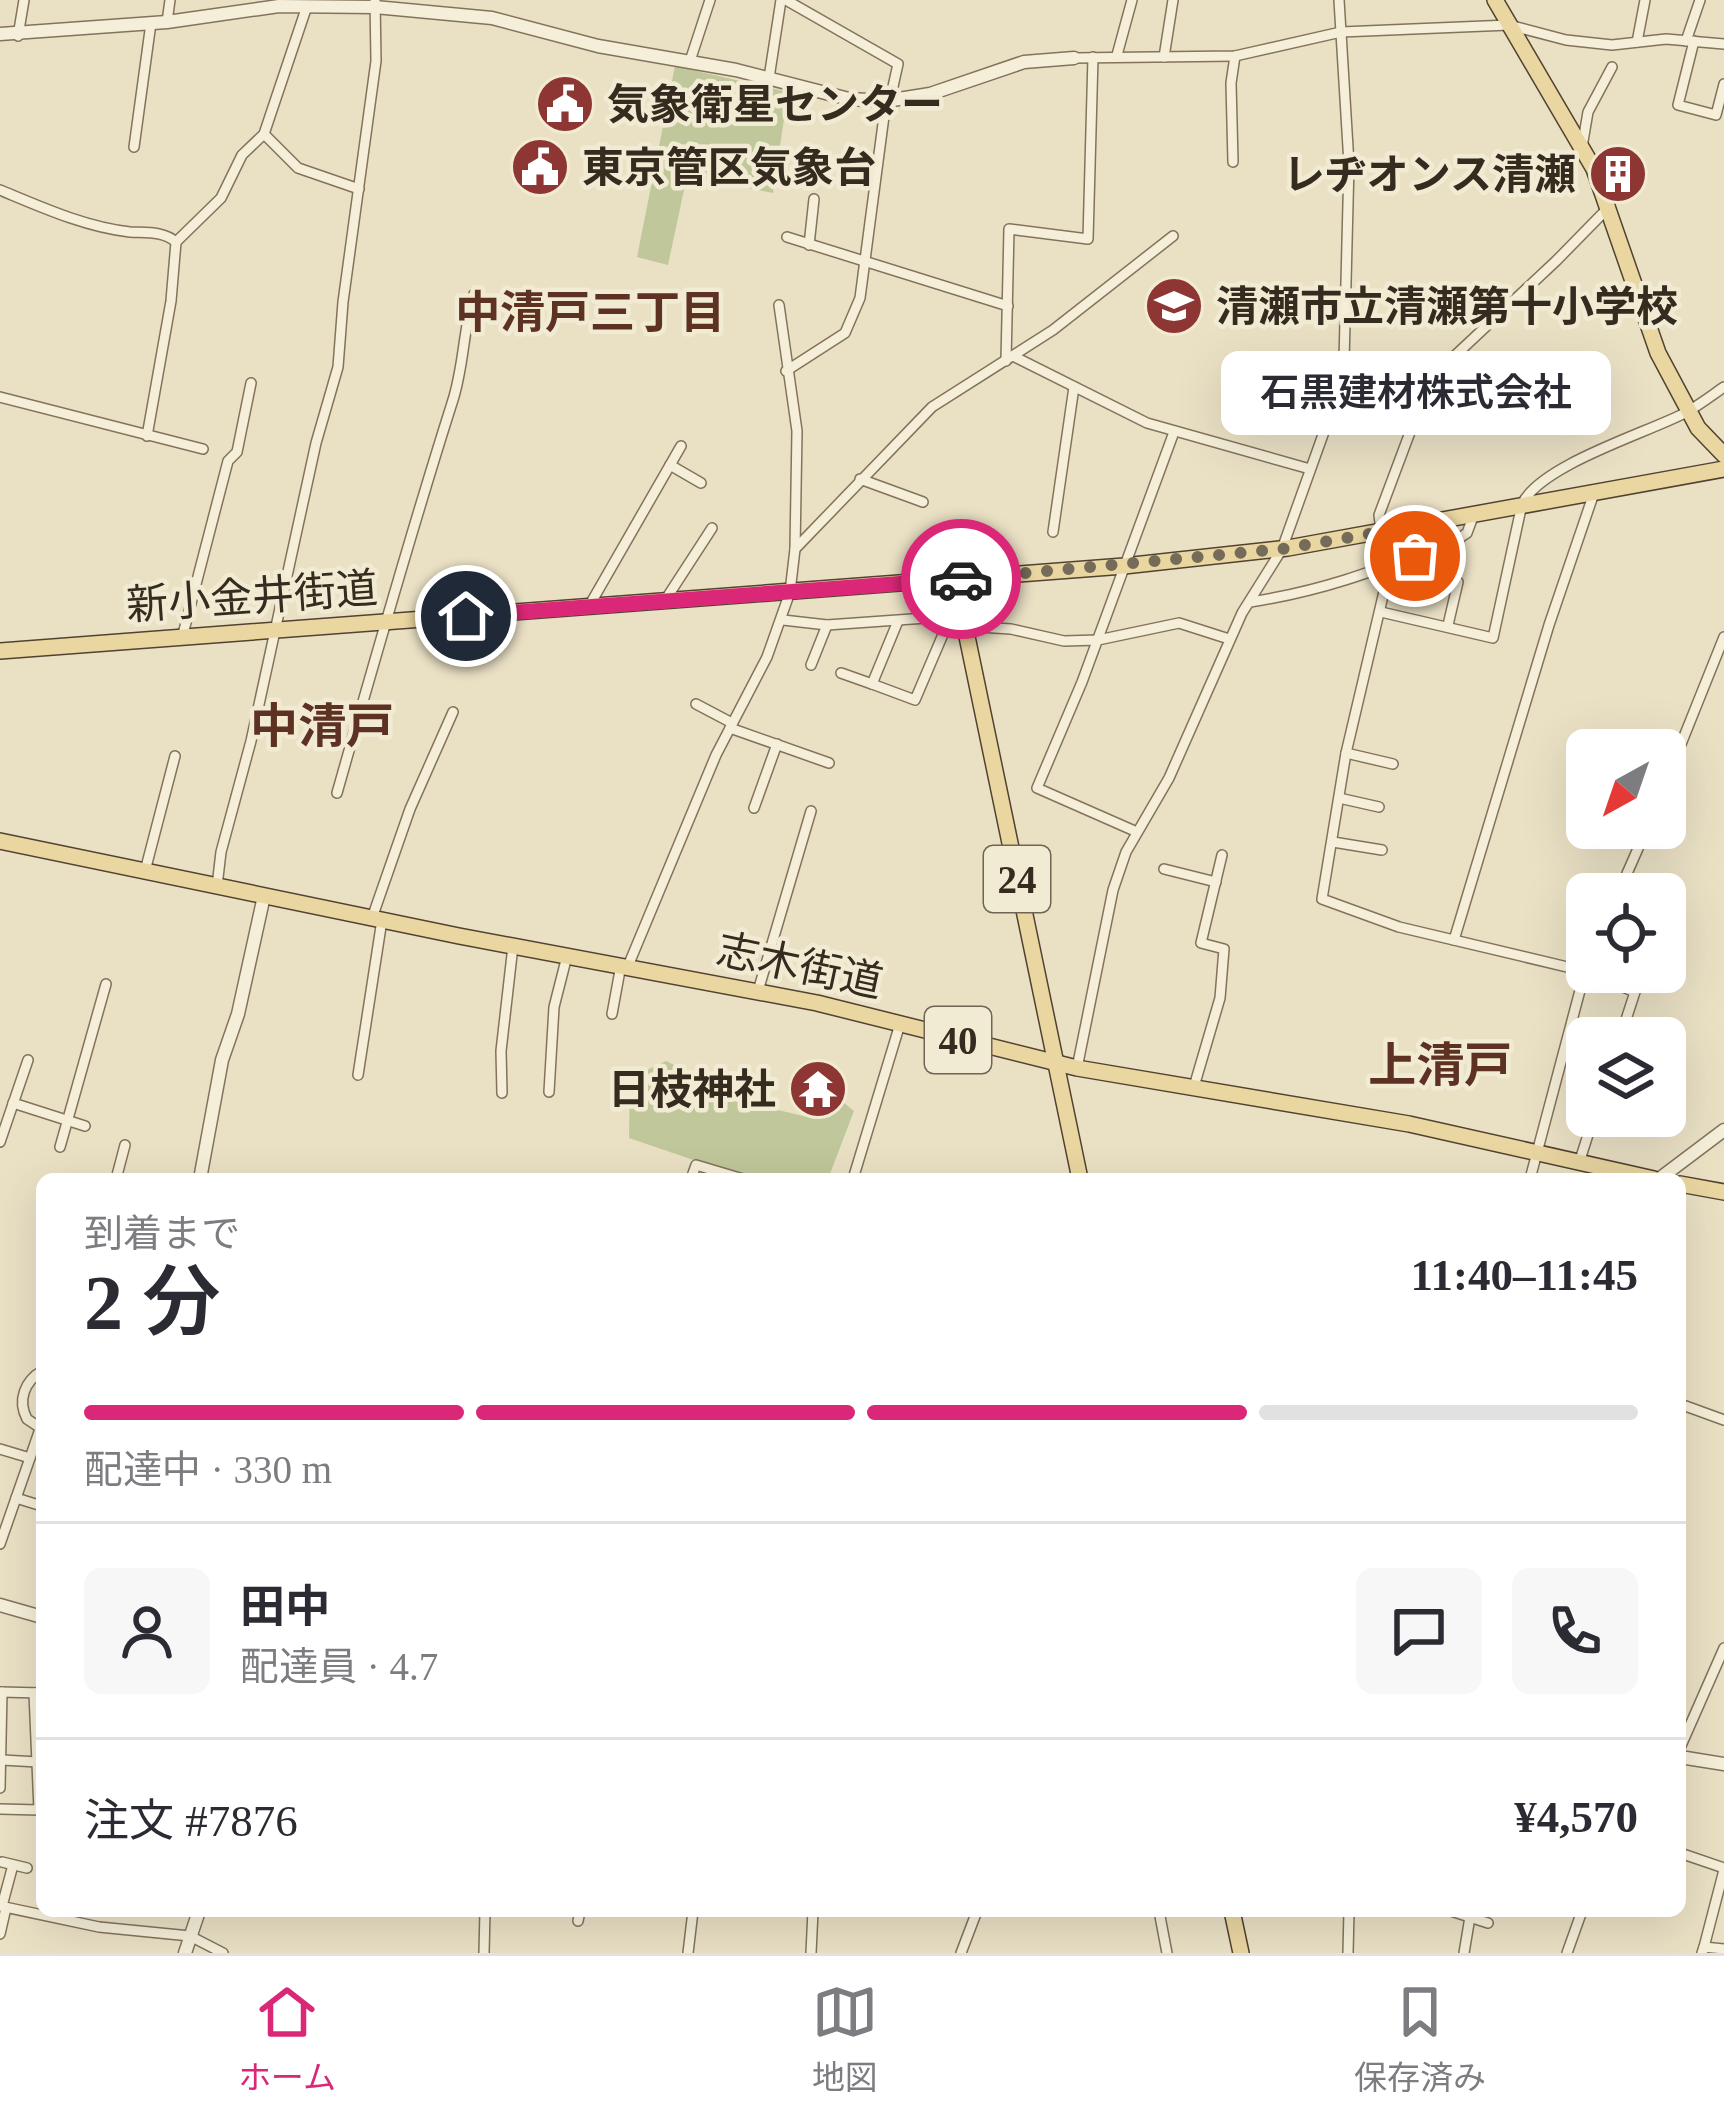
<!DOCTYPE html>
<html lang="ja">
<meta charset="utf-8">
<style>
body{margin:0;font-family:"Times New Roman","Noto Sans JP",serif;background:#f7f7f7;color:#2b2b33;height:100vh;display:flex;flex-direction:column;font-size:45px;white-space:nowrap}
*{box-sizing:border-box;margin:0}
p{font-size:39px;color:#7c7c81}
.icon{flex:none;width:66px;height:66px;fill:none;stroke:currentColor;stroke-width:2;stroke-linecap:round;stroke-linejoin:round}
.map{position:relative;flex:1;overflow:hidden}
.drawer{position:absolute;left:36px;top:1173px;width:1650px;height:744px;display:flex;flex-direction:column;background:#fff;border-radius:18px;box-shadow:0 12px 48px #0002}
.drawer>*{flex:none}
.needle{width:78px;rotate:220deg}
.buttons{position:absolute;left:1566px;top:729px;display:grid;gap:24px}
.buttons a{display:grid;place-items:center;width:120px;height:120px;border-radius:18px;background:#fff;box-shadow:0 12px 48px #0002;font-size:60px}
.pin{position:absolute;display:grid;place-items:center;width:102px;height:102px;color:#fff;margin:-51px;border:6px solid #fff;border-radius:50%;box-shadow:0 3px 12px #0007}
.courier{position:absolute;display:grid;place-items:center;width:120px;height:120px;margin:-60px;border:9px solid #db2777;border-radius:50%;background:#fff;color:#222;box-shadow:0 3px 15px #0007}
.bubble{position:absolute;height:84px;border-radius:18px;background:#fff;box-shadow:0 12px 48px #0002;font-size:39px;font-weight:600;line-height:84px;text-align:center}
.head em{font-style:normal;font-weight:600}
.head div{display:flex;flex-direction:column-reverse}
.head{display:flex;align-items:center;justify-content:space-between;height:204px;padding:0 48px}
h1{font-size:78px;font-weight:600;line-height:90px}
.bar{display:grid;grid-template-columns:repeat(4,1fr);gap:18px 12px;align-content:center;height:144px;padding:0 48px}
.bar i{height:15px;border-radius:9px;background:#e1e1e2}
.bar .active{background:#db2777}
.bar p{grid-column:span 4}
.line{display:flex;align-items:center;gap:30px;padding:0 48px;border-top:3px solid #e1e1e2}
.line div{flex:1}
.round{display:grid;place-items:center;flex:none;width:126px;height:126px;border-radius:18px;background:#f7f7f7}
.tabs{display:flex;justify-content:space-around;align-items:center;height:168px;border-top:3px solid #e1e1e2;background:#fff;font-size:33px;color:#7c7c81}
.tabs a{display:grid;justify-items:center;gap:6px}
.tabs .active{color:#db2777}
.map>svg:first-child{display:block}
.green{fill:#c0c79a}
.lines{fill:none;stroke-linecap:round;stroke-linejoin:round}
.minor-casing{stroke:#83735d;stroke-width:12}
.tertiary-casing{stroke:#83735d;stroke-width:15}
.primary-casing{stroke:#514231;stroke-width:18}
.minor{stroke:#f5eed8;stroke-width:9}
.tertiary{stroke:#f5eed8;stroke-width:12}
.primary{stroke:#ead6a1;stroke-width:15}
.done{stroke:#746b59;stroke-width:12;stroke-dasharray:0 21.6}
.route{stroke:#db2777;stroke-width:15}
.labels{text-anchor:middle;stroke-width:9;stroke-linejoin:round;paint-order:stroke}
.shield{fill:#f2ebd4;stroke:#6e6555;stroke-width:3}
.shield-label{font-size:39px;font-weight:bold;fill:#352b1f}
.poi-label{font-size:42px;font-weight:bold;fill:#352b1f;stroke:#f2ebd4;text-anchor:start}
.street-label{font-size:42px;fill:#352b1f;stroke:#f2ebd4}
.neighbourhood-label{font-size:45px;font-weight:bold;fill:#5d3223;stroke:#f2ebd4}
.quarter-label{font-size:48px;font-weight:bold;fill:#5d3223;stroke:#f2ebd4}
</style>
<div class="map">
<svg width="1724" height="1953" viewBox="0 0 1724 1953">
<rect width="100%" height="100%" fill="#eae1c5"/>
<g class="green">
<path d="M 675,66 L 788,92 L 773,193 L 687,176 L 668,265 L 637,257 Z"/>
<path d="M 666,1061 L 757,1105 L 816,1119 L 838,1098 L 854,1111 L 828,1179 L 749,1179 L 629,1138 L 630,1078 Z"/>
</g>
<g class="lines">
<defs>
<g id="minor">
<path d="M 786,0 L 898,64 L 890,100"/>
<path d="M 167,22 L 170,0"/>
<path d="M 18,36 L 24,0"/>
<path d="M 1686,41 L 1700,0"/>
<path d="M 1694,41 L 1678,105 L 1716,115 L 1724,84"/>
<path d="M 1637,42 L 1645,0"/>
<path d="M 1117,55 L 1132,0"/>
<path d="M 1164,57 L 1173,0"/>
<path d="M 1074,58 L 1235,56 L 1341,32 L 1509,25 L 1566,40 L 1612,45 L 1666,39 L 1724,44"/>
<path d="M 690,61 L 710,0"/>
<path d="M 769,78 L 781,0"/>
<path d="M 264,134 L 298,168 L 359,189"/>
<path d="M 134,147 L 151,23"/>
<path d="M 1582,147 L 1588,112 L 1612,67"/>
<path d="M 1233,162 L 1231,83 L 1235,56"/>
<path d="M 0,190 C 41,207 85,227 130,232 C 146,233 163,231 176,242 L 171,301 L 147,436"/>
<path d="M 1610,206 L 1556,261 L 1430,379 L 1379,515 L 1384,552 L 1390,566 L 1346,753 L 1322,899 L 1399,927 L 1584,971 L 1635,992 L 1620,1038"/>
<path d="M 787,237 L 1008,306"/>
<path d="M 176,242 L 221,198 L 242,155 L 264,134 L 307,6"/>
<path d="M 809,245 L 814,199"/>
<path d="M 1013,356 L 1147,423 L 1310,469"/>
<path d="M 1006,361 L 1009,229 L 1088,239 L 1093,57"/>
<path d="M 786,371 L 845,333 L 860,298 L 886,101"/>
<path d="M 0,397 L 203,449"/>
<path d="M 670,465 L 701,483"/>
<path d="M 860,479 L 923,502"/>
<path d="M 1053,532 L 1074,387"/>
<path d="M 795,549 L 932,407 L 1053,330 L 1173,236"/>
<path d="M 664,602 L 712,528"/>
<path d="M 1250,602 C 1329,590 1384,567 1458,539 L 1467,533 L 1474,514"/>
<path d="M 588,608 L 681,446"/>
<path d="M 1381,612 L 1493,638 L 1522,504 C 1541,465 1644,434 1685,413 C 1698,406 1711,396 1724,387"/>
<path d="M 783,620 L 827,625 L 926,618 L 947,625 L 1011,629 L 1064,641 L 1098,640 L 1179,623 L 1229,639"/>
<path d="M 898,621 L 872,684 L 915,700 L 947,625"/>
<path d="M 1448,625 L 1458,582"/>
<path d="M 182,638 L 228,461 L 237,452 L 251,383"/>
<path d="M 811,665 L 827,625"/>
<path d="M 841,673 L 872,684"/>
<path d="M 696,704 L 732,723"/>
<path d="M 730,728 L 829,763"/>
<path d="M 1346,753 L 1393,764"/>
<path d="M 1665,784 L 1724,637"/>
<path d="M 337,793 C 374,662 411,532 452,403 C 464,368 463,329 474,294"/>
<path d="M 1339,798 L 1379,807"/>
<path d="M 754,808 L 777,744"/>
<path d="M 1137,832 L 1037,788 L 1082,682 L 1174,432"/>
<path d="M 1333,842 L 1382,850"/>
<path d="M 1164,869 L 1216,882"/>
<path d="M 145,871 L 175,756"/>
<path d="M 217,886 L 221,852 L 251,741 L 316,443 L 338,367 L 343,302 L 376,61 L 375,0"/>
<path d="M 1618,894 L 1647,828"/>
<path d="M 372,918 L 410,809 L 453,712"/>
<path d="M 1454,940 L 1549,625 L 1594,493"/>
<path d="M 628,966 L 716,755 L 767,657 L 790,592 L 795,549 L 797,431 L 779,305"/>
<path d="M 758,991 L 811,811"/>
<path d="M 612,1014 L 621,965"/>
<path d="M 1077,1068 L 1113,890 L 1126,852 L 1169,778 L 1242,613 L 1282,549 L 1334,404 L 1344,361 L 1349,164 L 1339,0"/>
<path d="M 358,1075 L 382,920"/>
<path d="M 1193,1090 L 1220,998 L 1224,949 L 1201,943 L 1222,855"/>
<path d="M 549,1092 L 554,1007 L 567,956"/>
<path d="M 502,1093 L 501,1051 L 513,946"/>
<path d="M 13,1103 L 85,1126"/>
<path d="M 0,1142 L 28,1060"/>
<path d="M 60,1147 L 106,984"/>
<path d="M 1579,1163 L 1594,1116"/>
<path d="M 116,1179 L 125,1145"/>
<path d="M 691,1179 L 696,1165 L 743,1179"/>
<path d="M 853,1179 L 900,1024"/>
<path d="M 1530,1179 L 1587,964"/>
<path d="M 42,1371 C 25,1381 17,1400 27,1419 L 42,1429"/>
<path d="M 1680,1404 L 1724,1420"/>
<path d="M 0,1449 L 30,1458 L 0,1544"/>
<path d="M 30,1458 L 40,1429"/>
<path d="M 16,1498 L 42,1506"/>
<path d="M 0,1692 L 42,1693"/>
<path d="M 1680,1748 L 1724,1648"/>
<path d="M 2,1760 L 38,1762"/>
<path d="M 0,1788 L 2,1692"/>
<path d="M 0,1809 L 39,1810 L 34,1693"/>
<path d="M 1680,1853 L 1724,1868"/>
<path d="M 2,1862 L 27,1868"/>
<path d="M 0,1906 L 99,1927 L 190,1936 L 223,1953"/>
<path d="M 2,1906 L 13,1865"/>
<path d="M 1159,1911 L 1167,1953"/>
<path d="M 1451,1911 L 1488,1923"/>
<path d="M 578,1921 L 580,1911"/>
<path d="M 0,1934 L 6,1908"/>
<path d="M 1704,1947 L 1724,1870"/>
<path d="M 484,1953 L 485,1911"/>
<path d="M 688,1953 L 693,1911"/>
<path d="M 811,1953 L 813,1911"/>
<path d="M 961,1953 L 977,1911"/>
<path d="M 1348,1953 L 1349,1911"/>
<path d="M 1464,1953 L 1470,1917"/>
<path d="M 1567,1953 L 1582,1911"/>
<path d="M 1702,1953 L 1704,1947 L 1724,1949"/>
</g>
<g id="tertiary">
<path d="M 0,34 L 167,22 L 279,6 L 375,7 L 492,18 L 598,46 L 736,70 L 849,99 L 886,101 L 930,94 L 1024,62 L 1074,58"/>
<path d="M 200,1179 L 222,1060 L 238,1014 L 264,896"/>
<path d="M 1659,1179 L 1724,1130"/>
<path d="M 0,1605 L 42,1617"/>
<path d="M 1680,1757 L 1724,1764"/>
<path d="M 185,1953 L 199,1911"/>
</g>
<g id="primary">
<path d="M 1495,0 L 1594,169 L 1658,353 L 1698,428 L 1724,455"/>
<path d="M 955,579 L 1080,1179"/>
<path d="M 0,651 L 1124,566 L 1288,548 L 1724,469"/>
<path d="M 0,841 L 459,936 L 817,1003 L 1077,1068 L 1409,1124 L 1654,1179"/>
<path d="M 1680,1184 L 1724,1192"/>
<path d="M 1232,1911 L 1241,1953"/>
</g>
</defs>
<use href="#minor" class="minor-casing"/>
<use href="#tertiary" class="tertiary-casing"/>
<use href="#primary" class="primary-casing"/>
<use href="#minor" class="minor"/>
<use href="#tertiary" class="tertiary"/>
<use href="#primary" class="primary"/>
</g>
<g class="lines">
<path class="done" d="M 961,579 L 1282,549 L 1381,532 L 1390,566 L 1415,556"/>
<path class="route" d="M 466,616 L 961,579"/>
</g>
<defs>
<symbol id="civic-disc" viewBox="-11 -11 22 22"><circle r="9.5" fill="#8d3633" stroke="#f2ebd4"/><path d="M-.6-6.5H3V-4.5H.6V-3L4-1V1h2V6H-6V1h2V-1L-.6-3ZM-1.2 2.5V6h2.4V2.5Z" fill="#fff"/></symbol>
<symbol id="building-disc" viewBox="-11 -11 22 22"><circle r="9.5" fill="#8d3633" stroke="#f2ebd4"/><path d="M-4-6H4V6H1V3H-1V6H-4ZM-2.5-4.3h1.7v1.8h-1.7ZM.8-4.3h1.7v1.8H.8ZM-2.5-1h1.7V.8h-1.7ZM.8-1h1.7V.8H.8Z" fill="#fff"/></symbol>
<symbol id="school-disc" viewBox="-11 -11 22 22"><circle r="9.5" fill="#8d3633" stroke="#f2ebd4"/><path d="M0-5L7-2L0 1L-7-2ZM-4 1L0 2.5L4 1V4Q0 6-4 4Z" fill="#fff"/></symbol>
<symbol id="temple-disc" viewBox="-11 -11 22 22"><circle r="9.5" fill="#8d3633" stroke="#f2ebd4"/><path d="M0-6L5-2H3V0L6.5 2.5H4V6H1.5V3h-3V6H-4V2.5H-6.5L-3 0V-2H-5Z" fill="#fff"/></symbol>
</defs>
<g fill-rule="evenodd">
<use href="#civic-disc" x="532" y="71" width="66" height="66"/>
<use href="#civic-disc" x="507" y="134" width="66" height="66"/>
<use href="#building-disc" x="1585" y="141" width="66" height="66"/>
<use href="#school-disc" x="1141" y="273" width="66" height="66"/>
<use href="#temple-disc" x="785" y="1056" width="66" height="66"/>
</g>
<g class="labels">
<g class="shield">
<rect x="984" y="846" width="66" height="66" rx="9"/>
<rect x="925" y="1007" width="66" height="66" rx="9"/>
</g>
<g class="shield-label">
<text x="1017" y="893">24</text>
<text x="958" y="1054">40</text>
</g>
<g class="poi-label">
<text x="607" y="119">気象衛星センター</text>
<text x="582" y="182">東京管区気象台</text>
<text x="1576" y="189" text-anchor="end">レヂオンス清瀬</text>
<text x="1216" y="321">清瀬市立清瀬第十小学校</text>
<text x="776" y="1104" text-anchor="end">日枝神社</text>
</g>
<g class="street-label">
<text transform="translate(252 596) rotate(-4)" y="15">新小金井街道</text>
<text transform="translate(800 965) rotate(12)" y="15">志木街道</text>
</g>
<g class="neighbourhood-label">
<text x="590" y="328">中清戸三丁目</text>
</g>
<g class="quarter-label">
<text x="322" y="743">中清戸</text>
<text x="1440" y="1082">上清戸</text>
</g>
</g>
</svg>
<div class="buttons">
<a><svg class="needle" viewBox="-14 -14 28 28"><path d="M0-13l5 13h-10z" fill="#e53935"/><path d="M0 13l5-13h-10z" fill="#7c7c81"/></svg></a>
<a><svg class="icon" aria-label="locate" viewBox="0 0 24 24"><circle cx="12" cy="12" r="6"/><path d="M12 2v4M12 18v4M2 12h4M18 12h4"/></svg></a>
<a><svg class="icon" aria-label="layers" viewBox="0 0 24 24"><path d="M12 4l9 5-9 5-9-5zM3 14l9 5 9-5"/></svg></a>
</div>
<div class="pin" style="left:1415px;top:556px;background:#ea580c"><svg class="icon" aria-label="bag" viewBox="0 0 24 24"><path d="M5 8h14l-1 12H6zM9 8a3 3 0 0 1 6 0"/></svg></div>
<div class="pin" style="left:466px;top:616px;background:#1f2937"><svg class="icon" aria-label="home" viewBox="0 0 24 24"><path d="M3 11l9-7 9 7M6 9v11h12V9"/></svg></div>
<div class="courier" style="left:961px;top:579px"><svg class="icon" aria-label="car" viewBox="0 0 24 24"><path d="M5 17H2v-5l4-1 3-4h7l3 4 3 1v5h-3M9 17h6M6 11h13"/><circle cx="7" cy="17" r="2"/><circle cx="17" cy="17" r="2"/></svg></div>
<div class="bubble" style="left:1221px;top:351px;width:390px">石黒建材株式会社</div>
<section class="drawer">
<div class="head"><div><h1>2 分</h1><p>到着まで</p></div><em>11:40–11:45</em></div>
<div class="bar"><i class="active"></i><i class="active"></i><i class="active"></i><i></i><p>配達中 · 330 m</p></div>
<div class="line" style="height:216px"><a class="round"><svg class="icon" aria-label="person" viewBox="0 0 24 24"><circle cx="12" cy="8" r="4"/><path d="M4 21q1-7 8-7t8 7"/></svg></a><div><b>田中</b><p>配達員 · 4.7</p></div><a class="round"><svg class="icon" aria-label="chat" viewBox="0 0 24 24"><path d="M4 5h16v11H9l-5 4z"/></svg></a><a class="round"><svg class="icon" aria-label="phone" viewBox="0 0 24 24"><path d="M5 4h4l2 5-3 2q2 4 5 5l2-3 5 2v4C11 20 4 13 5 4z"/></svg></a></div>
<div class="line" style="height:156px"><div>注文 #7876</div><b>¥4,570</b></div>
</section>
</div>
<nav class="tabs">
<a class="active"><svg class="icon" aria-label="home" viewBox="0 0 24 24"><path d="M3 11l9-7 9 7M6 9v11h12V9"/></svg>ホーム</a>
<a><svg class="icon" aria-label="map" viewBox="0 0 24 24"><path d="M3 6l6-2 6 2 6-2v14l-6 2-6-2-6 2zM9 4v14M15 6v14"/></svg>地図</a>
<a><svg class="icon" aria-label="saved" viewBox="0 0 24 24"><path d="M7 4h10v16l-5-4-5 4z"/></svg>保存済み</a>
</nav>
